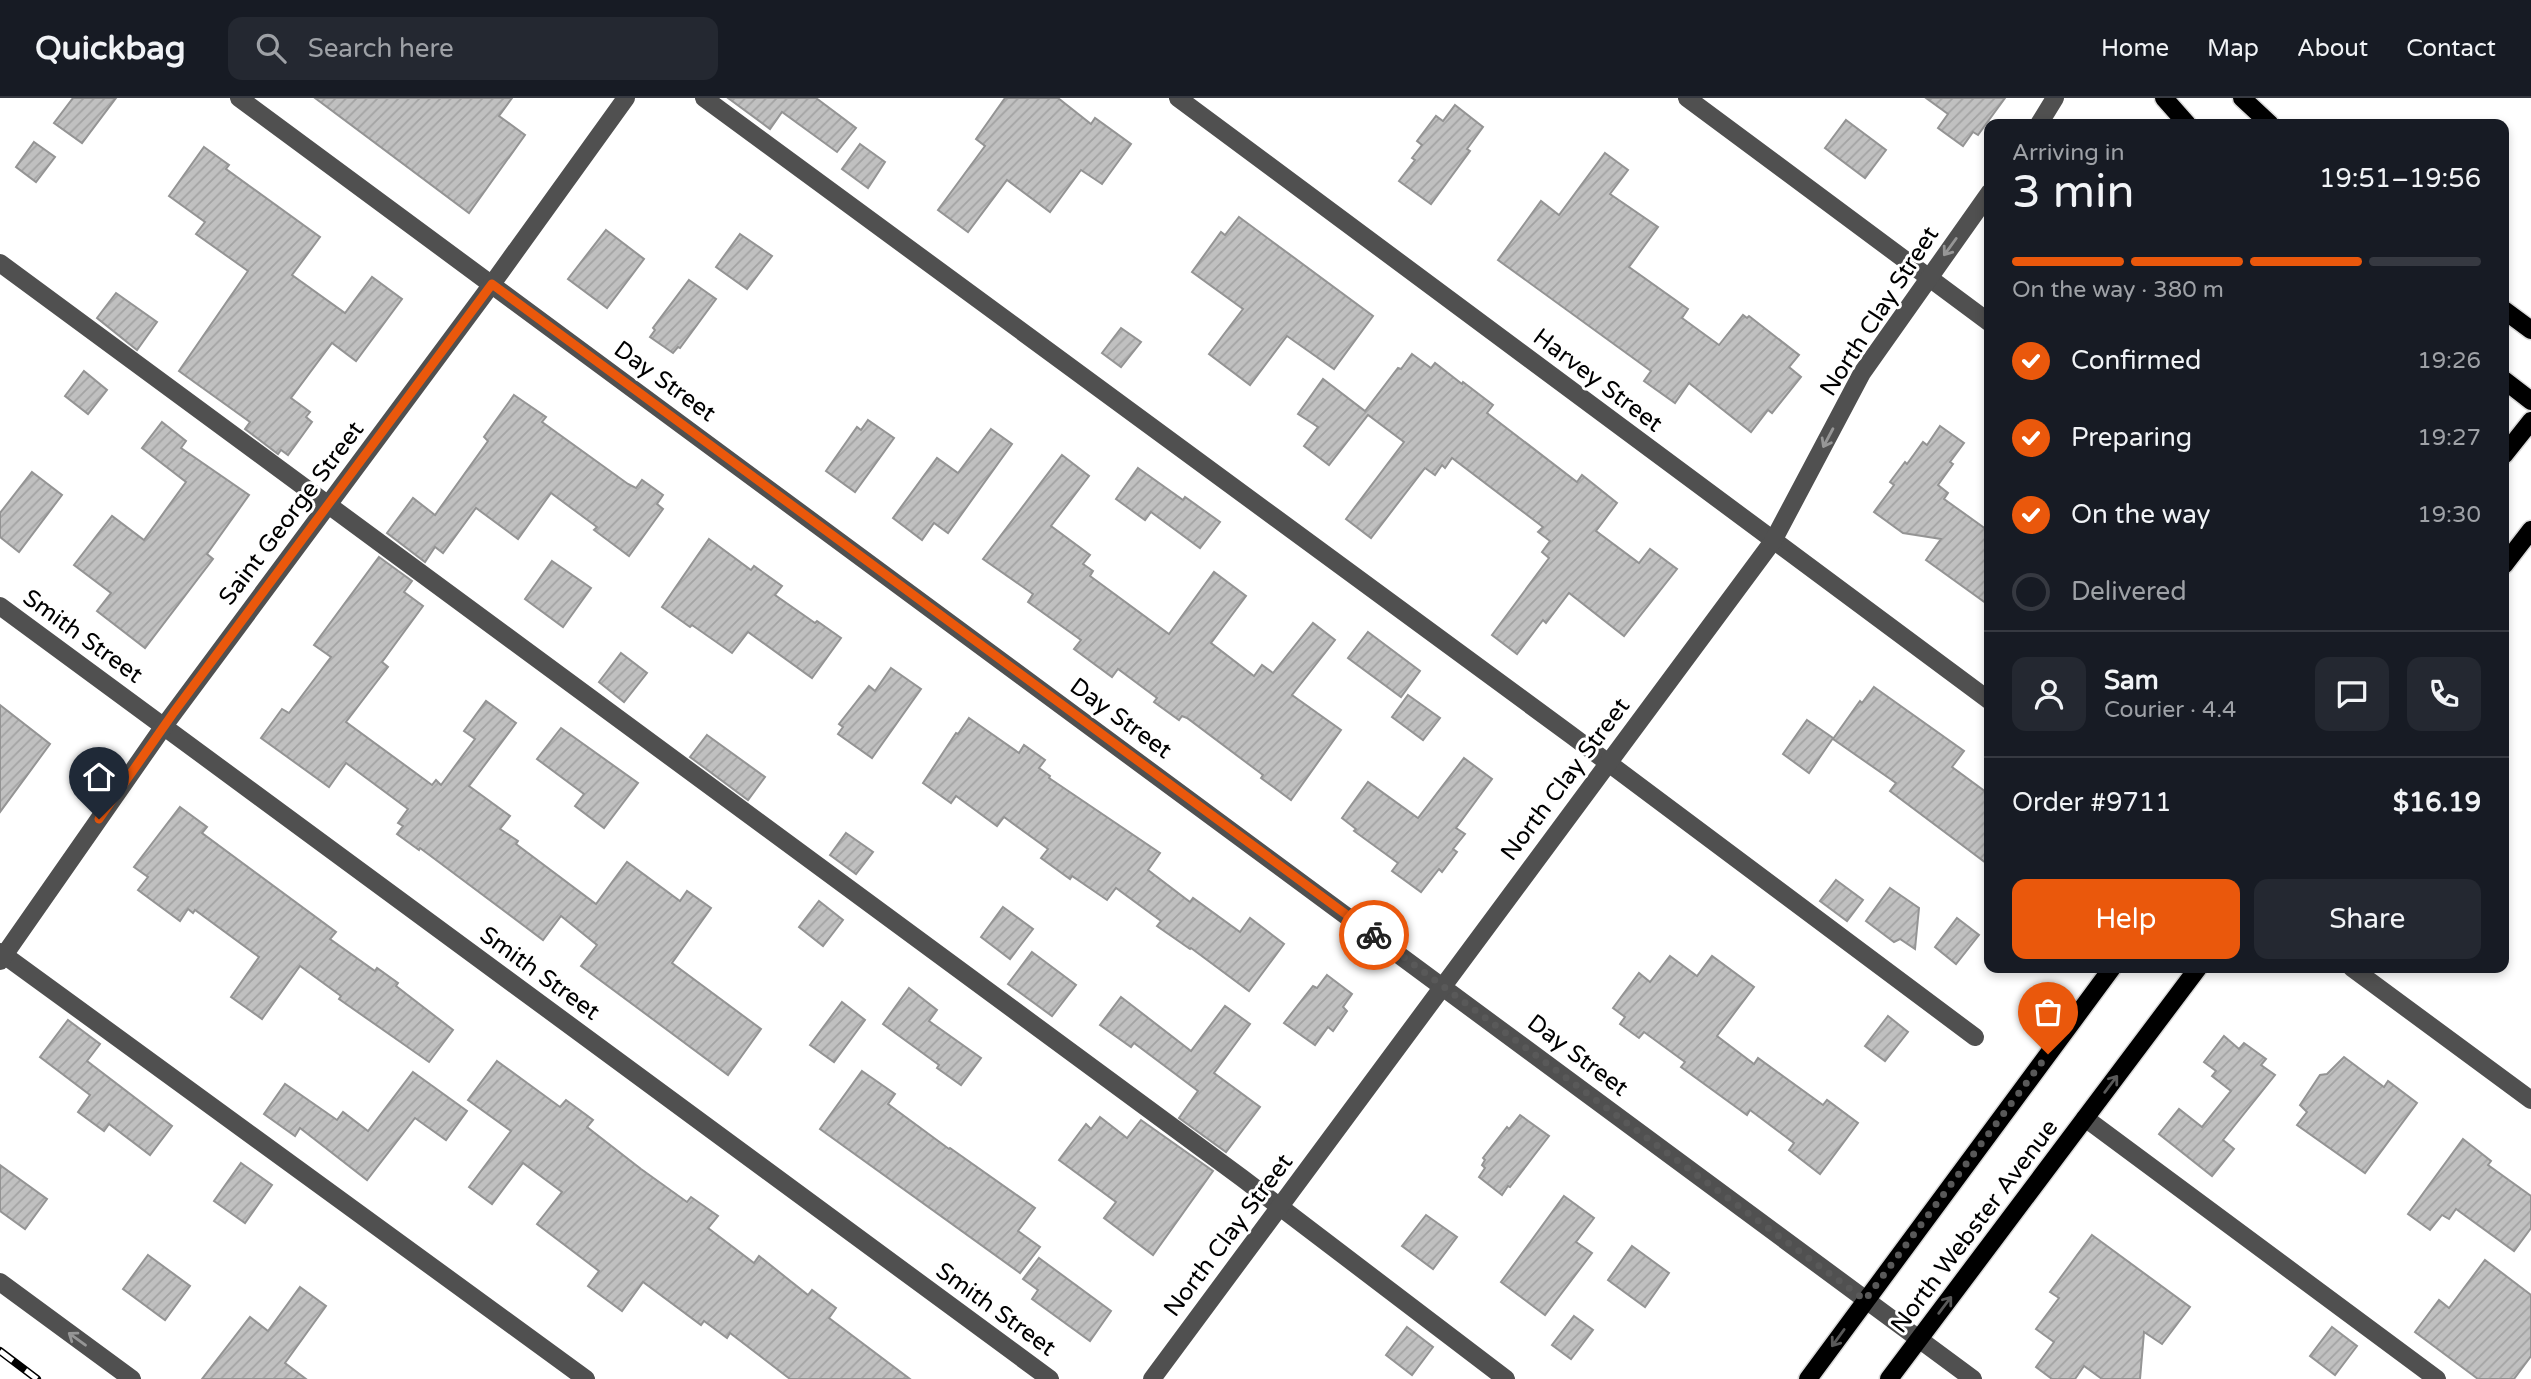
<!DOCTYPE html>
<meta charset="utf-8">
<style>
body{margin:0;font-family:"Varela Round",sans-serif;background:#242831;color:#f1f3f6;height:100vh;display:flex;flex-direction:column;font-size:26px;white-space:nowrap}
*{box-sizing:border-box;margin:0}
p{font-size:23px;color:#9ea1a6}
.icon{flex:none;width:38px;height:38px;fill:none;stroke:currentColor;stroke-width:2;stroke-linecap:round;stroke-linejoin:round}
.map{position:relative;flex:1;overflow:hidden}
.details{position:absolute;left:1984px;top:21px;width:525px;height:854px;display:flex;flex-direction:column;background:#171b24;border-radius:14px;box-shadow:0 4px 10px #0003}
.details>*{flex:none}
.pin{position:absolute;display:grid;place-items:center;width:60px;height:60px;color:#fff;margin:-72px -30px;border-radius:50% 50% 50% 0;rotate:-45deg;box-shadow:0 0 7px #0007}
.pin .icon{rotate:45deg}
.courier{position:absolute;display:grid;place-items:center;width:70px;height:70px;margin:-35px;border:5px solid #ea580c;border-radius:50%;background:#fff;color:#222;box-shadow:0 2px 9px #0007}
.summary em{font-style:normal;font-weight:600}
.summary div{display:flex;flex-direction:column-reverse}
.summary{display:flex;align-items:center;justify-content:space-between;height:119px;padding:0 28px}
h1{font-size:46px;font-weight:600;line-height:52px}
.bar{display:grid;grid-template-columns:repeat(4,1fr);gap:10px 7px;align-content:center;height:84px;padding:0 28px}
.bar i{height:9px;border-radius:5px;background:#363941}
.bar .on{background:#ea580c}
.bar p{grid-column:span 4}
.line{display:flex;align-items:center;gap:18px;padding:0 28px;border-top:2px solid #363941}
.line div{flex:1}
.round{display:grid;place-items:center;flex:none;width:74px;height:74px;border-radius:14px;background:#242831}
ol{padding:0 28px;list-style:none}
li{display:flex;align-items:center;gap:21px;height:77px}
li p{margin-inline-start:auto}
li .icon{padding:7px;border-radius:50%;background:#ea580c;color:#fff;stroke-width:4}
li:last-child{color:#9ea1a6}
li i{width:38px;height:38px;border:4px solid #363941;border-radius:50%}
.primary-button{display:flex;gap:14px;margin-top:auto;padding:14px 28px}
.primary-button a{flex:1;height:80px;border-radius:14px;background:#ea580c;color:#fff;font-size:28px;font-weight:600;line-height:80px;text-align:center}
.primary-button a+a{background:#242831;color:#f1f3f6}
header{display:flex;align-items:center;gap:42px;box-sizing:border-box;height:98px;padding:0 35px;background:#171b24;border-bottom:2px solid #363941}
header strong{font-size:33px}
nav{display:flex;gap:38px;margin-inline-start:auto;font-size:24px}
.search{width:490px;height:63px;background:#242831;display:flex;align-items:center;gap:18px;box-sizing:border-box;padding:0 24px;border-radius:14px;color:#9ea1a6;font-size:26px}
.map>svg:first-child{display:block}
.building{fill:url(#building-hatch);stroke:#949494;stroke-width:2}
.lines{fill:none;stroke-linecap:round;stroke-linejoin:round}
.major-casing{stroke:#dbdbdb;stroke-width:21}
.minor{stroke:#505050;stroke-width:18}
.major{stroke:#000;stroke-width:18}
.rail-casing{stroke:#000;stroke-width:8}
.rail{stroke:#fff;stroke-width:5;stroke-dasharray:16;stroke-linecap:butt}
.oneway{stroke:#969696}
.oneway2{stroke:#595959}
.done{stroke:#595959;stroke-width:7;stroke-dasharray:0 12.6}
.route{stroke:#ea580c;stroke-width:9}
.labels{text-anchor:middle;stroke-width:6;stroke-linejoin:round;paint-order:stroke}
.street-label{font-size:24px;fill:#000;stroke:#fff}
</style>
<header>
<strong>Quickbag</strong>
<div class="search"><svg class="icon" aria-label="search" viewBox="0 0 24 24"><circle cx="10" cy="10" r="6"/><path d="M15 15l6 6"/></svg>Search here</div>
<nav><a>Home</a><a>Map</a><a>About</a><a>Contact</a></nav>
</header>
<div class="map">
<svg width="2531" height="1281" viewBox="0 0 2531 1281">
<defs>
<pattern id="building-hatch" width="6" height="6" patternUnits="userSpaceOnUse" patternTransform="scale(1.75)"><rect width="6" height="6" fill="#c0c0c0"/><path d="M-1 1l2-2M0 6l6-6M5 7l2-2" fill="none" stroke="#a3a3a3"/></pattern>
</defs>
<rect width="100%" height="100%" fill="#fff"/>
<g class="building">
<path d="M 73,0 L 116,0 L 82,45 L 54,25 Z"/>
<path d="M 315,0 L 512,0 L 499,18 L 525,37 L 469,115 Z"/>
<path d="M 728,0 L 816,0 L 856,30 L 837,54 L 782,14 L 770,31 Z"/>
<path d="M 1005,0 L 1058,0 L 1091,26 L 1095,20 L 1131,46 L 1102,86 L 1081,72 L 1050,114 L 1007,82 L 968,134 L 938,112 L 985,48 L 976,41 Z"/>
<path d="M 1926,0 L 2005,0 L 1978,37 L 1973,34 L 1963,48 L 1938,30 L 1948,16 Z"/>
<path d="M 1455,7 L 1483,29 L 1467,51 L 1470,53 L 1431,106 L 1399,83 L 1415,62 L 1412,60 L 1422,47 L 1417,43 L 1436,18 L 1443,23 Z"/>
<path d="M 1846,22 L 1886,52 L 1865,80 L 1825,50 Z"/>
<path d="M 34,44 L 55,59 L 36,84 L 16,69 Z"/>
<path d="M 860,46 L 885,64 L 868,90 L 842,71 Z"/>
<path d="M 204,49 L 229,67 L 226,71 L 320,139 L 292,177 L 345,215 L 372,179 L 402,201 L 356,263 L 332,245 L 291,300 L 310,314 L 306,319 L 312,324 L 288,357 L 281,352 L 278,356 L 245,331 L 250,324 L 179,273 L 248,173 L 196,136 L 205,124 L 169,98 Z"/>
<path d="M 1605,55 L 1628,72 L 1610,96 L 1658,129 L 1629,169 L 1688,211 L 1682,220 L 1719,247 L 1743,217 L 1747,220 L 1749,218 L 1799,257 L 1789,269 L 1801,279 L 1772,315 L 1768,312 L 1751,334 L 1689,285 L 1675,305 L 1644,283 L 1651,273 L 1498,162 L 1541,103 L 1559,117 Z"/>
<path d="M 1239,119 L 1373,218 L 1334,271 L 1287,238 L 1250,287 L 1209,256 L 1243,211 L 1192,174 L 1221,134 L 1225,137 Z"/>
<path d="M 606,132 L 644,161 L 607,210 L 568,181 Z"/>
<path d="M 740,136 L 772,158 L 747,191 L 716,169 Z"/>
<path d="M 689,182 L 716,201 L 680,250 L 678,249 L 673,255 L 650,239 L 655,232 L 653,230 Z"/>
<path d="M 116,195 L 157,224 L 137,252 L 97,220 Z"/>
<path d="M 1121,230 L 1141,244 L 1121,269 L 1102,255 Z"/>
<path d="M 1412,256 L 1431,270 L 1435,265 L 1462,286 L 1463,284 L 1493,307 L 1487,315 L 1577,384 L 1582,377 L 1617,405 L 1596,433 L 1639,465 L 1650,451 L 1677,471 L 1624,538 L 1569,495 L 1546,525 L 1543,522 L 1517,556 L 1492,537 L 1549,460 L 1542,454 L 1550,443 L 1538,434 L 1543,429 L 1452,360 L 1445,370 L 1442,367 L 1435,377 L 1425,370 L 1371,440 L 1346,421 L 1404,344 L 1368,317 L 1329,367 L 1304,348 L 1318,329 L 1298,316 L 1323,281 L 1365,313 L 1398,270 L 1401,271 Z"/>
<path d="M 84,273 L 107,292 L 88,316 L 65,298 Z"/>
<path d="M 514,297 L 546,319 L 542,324 L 628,386 L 636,390 L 642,382 L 663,397 L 657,406 L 663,411 L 629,458 L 594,432 L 597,429 L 551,395 L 518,441 L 476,410 L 443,455 L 435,449 L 425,464 L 387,435 L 413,400 L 435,417 L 488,343 L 484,339 Z"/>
<path d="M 868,322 L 894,340 L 855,394 L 826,373 L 857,329 L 861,332 Z"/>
<path d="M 162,324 L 186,343 L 181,350 L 249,397 L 207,456 L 213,461 L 145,550 L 97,513 L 111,495 L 74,467 L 112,418 L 144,442 L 186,384 L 142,350 Z"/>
<path d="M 1940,328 L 1964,345 L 1950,364 L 1953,366 L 1938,387 L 1948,395 L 1944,401 L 1990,434 L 1990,508 L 1926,462 L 1941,441 L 1903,435 L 1874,414 L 1894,387 L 1890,384 L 1905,364 L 1907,366 L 1923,344 L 1927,347 Z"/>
<path d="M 991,331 L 1012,346 L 948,435 L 934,425 L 922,442 L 893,420 L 937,360 L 958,375 Z"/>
<path d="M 1062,357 L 1089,378 L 1051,428 L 1090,457 L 1083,466 L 1093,473 L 1090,478 L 1169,536 L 1214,474 L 1246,498 L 1211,545 L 1254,578 L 1262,567 L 1273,575 L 1313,525 L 1335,542 L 1292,597 L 1341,632 L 1291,702 L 1261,680 L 1263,677 L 1187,620 L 1182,618 L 1179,622 L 1154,604 L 1157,600 L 1118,571 L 1112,579 L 1074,551 L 1081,542 L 1028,504 L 1033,496 L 983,461 Z"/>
<path d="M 1138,370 L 1183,402 L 1185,399 L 1220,424 L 1200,450 L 1151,414 L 1145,422 L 1116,401 Z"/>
<path d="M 32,374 L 62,397 L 19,454 L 0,439 L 0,415 Z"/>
<path d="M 709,441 L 751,472 L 754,468 L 782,488 L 775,497 L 815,525 L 817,523 L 841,540 L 812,580 L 748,534 L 732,555 L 692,527 L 690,529 L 662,509 Z"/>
<path d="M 379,459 L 412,483 L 404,494 L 423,508 L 382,564 L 388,569 L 346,624 L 432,687 L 436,682 L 441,687 L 475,641 L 464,633 L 486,603 L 516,625 L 469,688 L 510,718 L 500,731 L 518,743 L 516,746 L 596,806 L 627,764 L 680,803 L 687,793 L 711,810 L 672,865 L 761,931 L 728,977 L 581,868 L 597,847 L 561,818 L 543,842 L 420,750 L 419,752 L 397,736 L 403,728 L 398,725 L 408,711 L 346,665 L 329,689 L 261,640 L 282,611 L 289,615 L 331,559 L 314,547 Z"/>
<path d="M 552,463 L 591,490 L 563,529 L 525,501 Z"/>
<path d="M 1368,534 L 1420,573 L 1401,599 L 1348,560 Z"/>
<path d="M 621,555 L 647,575 L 624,604 L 599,584 Z"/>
<path d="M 891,570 L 921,591 L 872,660 L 838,636 L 843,629 L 839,626 L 869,588 L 875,593 Z"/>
<path d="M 1874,589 L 1964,653 L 1952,669 L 1990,697 L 1990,768 L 1890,693 L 1896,685 L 1833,641 L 1860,603 L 1862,605 Z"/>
<path d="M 1408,597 L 1440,620 L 1423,642 L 1392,619 Z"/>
<path d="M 0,607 L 50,646 L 0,714 Z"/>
<path d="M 969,620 L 1019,655 L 1024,647 L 1045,662 L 1039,670 L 1050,678 L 1049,680 L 1160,755 L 1148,772 L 1190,804 L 1193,800 L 1240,834 L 1250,820 L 1284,846 L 1249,893 L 1191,850 L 1190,851 L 1157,828 L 1161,823 L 1116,790 L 1107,802 L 1072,778 L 1070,781 L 1041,760 L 1048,751 L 1004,719 L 997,728 L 956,698 L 951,705 L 923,685 L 956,635 L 958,636 Z"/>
<path d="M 1807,622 L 1833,640 L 1809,675 L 1783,656 Z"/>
<path d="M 561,630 L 638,685 L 604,730 L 575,708 L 584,696 L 537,661 Z"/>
<path d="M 707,637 L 765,679 L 748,702 L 690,659 Z"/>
<path d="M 1464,660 L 1492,681 L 1456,730 L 1465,736 L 1453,751 L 1457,754 L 1442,774 L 1439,771 L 1421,794 L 1392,773 L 1398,765 L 1354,733 L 1356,731 L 1342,720 L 1368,684 L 1418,720 Z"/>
<path d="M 180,709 L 207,729 L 202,735 L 336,834 L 330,841 L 375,873 L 377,870 L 398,885 L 396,888 L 453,932 L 429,964 L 339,901 L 341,898 L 300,868 L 262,921 L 231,899 L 259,859 L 195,812 L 193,815 L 188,811 L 180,823 L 138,792 L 148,779 L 134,769 Z"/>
<path d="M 846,735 L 873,754 L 856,776 L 830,757 Z"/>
<path d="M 1836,782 L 1863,802 L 1847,823 L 1820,803 Z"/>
<path d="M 1890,790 L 1919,810 L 1915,851 L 1900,841 L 1894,844 L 1866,823 Z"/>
<path d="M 819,803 L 843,822 L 823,848 L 799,829 Z"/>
<path d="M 1003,809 L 1033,831 L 1010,861 L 981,839 Z"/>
<path d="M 1957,820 L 1979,837 L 1956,866 L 1935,849 Z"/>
<path d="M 1032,854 L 1076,887 L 1052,918 L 1008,886 Z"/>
<path d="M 1670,858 L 1697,878 L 1712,858 L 1754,889 L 1717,938 L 1754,966 L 1758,960 L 1823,1007 L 1827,1002 L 1858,1025 L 1820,1076 L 1789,1052 L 1794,1045 L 1750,1012 L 1747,1017 L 1681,969 L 1685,964 L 1644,934 L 1639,940 L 1620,926 L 1625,919 L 1613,910 L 1639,875 L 1650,884 Z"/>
<path d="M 1327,877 L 1352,896 L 1343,909 L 1347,913 L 1333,933 L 1328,929 L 1315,947 L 1284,925 L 1313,888 L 1317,890 Z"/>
<path d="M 909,890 L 937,912 L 929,923 L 981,960 L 961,987 L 937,970 L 939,967 L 883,926 Z"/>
<path d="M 1121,899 L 1191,953 L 1225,908 L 1250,926 L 1214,975 L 1260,1009 L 1226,1054 L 1179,1020 L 1198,993 L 1134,945 L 1131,949 L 1100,927 Z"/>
<path d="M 842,904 L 865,922 L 834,964 L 810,947 Z"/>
<path d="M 1888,918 L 1908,934 L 1885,963 L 1865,948 Z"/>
<path d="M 68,922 L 100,946 L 87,963 L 172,1028 L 150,1057 L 109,1026 L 104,1033 L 78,1014 L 90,997 L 40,959 Z"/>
<path d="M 2224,938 L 2239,951 L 2244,945 L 2266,961 L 2261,967 L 2275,977 L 2223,1042 L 2234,1051 L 2212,1078 L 2159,1036 L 2179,1011 L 2202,1029 L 2231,993 L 2212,978 L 2216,973 L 2204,964 Z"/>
<path d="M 2344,959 L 2384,989 L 2388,983 L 2417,1005 L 2365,1075 L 2297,1027 L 2307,1014 L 2300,1007 L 2320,977 L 2327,976 Z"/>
<path d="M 497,963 L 560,1009 L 566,1002 L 593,1022 L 587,1029 L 641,1071 L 687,1104 L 691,1099 L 718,1118 L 708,1130 L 754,1165 L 759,1158 L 808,1197 L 812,1192 L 836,1210 L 829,1220 L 910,1281 L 790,1281 L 730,1235 L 727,1240 L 704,1223 L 701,1227 L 643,1184 L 622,1213 L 588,1188 L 599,1173 L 537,1126 L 562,1094 L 523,1065 L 492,1106 L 469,1089 L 511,1033 L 468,1002 Z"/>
<path d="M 862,973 L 895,996 L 888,1006 L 949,1051 L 950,1050 L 1035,1110 L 1018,1133 L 1040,1149 L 1020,1175 L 820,1031 Z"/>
<path d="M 413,974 L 467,1013 L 446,1042 L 415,1020 L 367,1082 L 300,1030 L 295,1038 L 264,1016 L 285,986 L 337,1022 L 343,1014 L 368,1033 Z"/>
<path d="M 1520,1017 L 1549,1038 L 1510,1089 L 1508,1088 L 1502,1097 L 1479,1079 L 1485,1070 L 1482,1067 L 1485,1062 L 1483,1060 L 1507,1029 L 1509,1031 Z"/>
<path d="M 1100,1019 L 1127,1040 L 1141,1022 L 1213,1073 L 1153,1157 L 1104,1120 L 1116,1104 L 1059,1062 L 1086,1026 L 1091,1031 Z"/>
<path d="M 2463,1041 L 2491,1063 L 2488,1067 L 2531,1098 L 2531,1130 L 2514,1153 L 2456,1111 L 2449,1121 L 2442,1117 L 2430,1132 L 2408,1116 Z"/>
<path d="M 241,1065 L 272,1087 L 245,1125 L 214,1103 Z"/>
<path d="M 0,1067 L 47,1101 L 25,1131 L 0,1113 Z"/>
<path d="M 1564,1098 L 1594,1120 L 1576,1144 L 1592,1155 L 1545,1217 L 1501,1184 Z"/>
<path d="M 1426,1117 L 1457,1139 L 1433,1171 L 1402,1148 Z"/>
<path d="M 2092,1137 L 2190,1209 L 2162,1246 L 2144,1234 L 2140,1281 L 2102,1281 L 2084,1268 L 2075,1281 L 2052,1281 L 2036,1269 L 2054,1244 L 2036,1231 L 2059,1200 L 2050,1194 Z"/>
<path d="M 1632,1148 L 1669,1175 L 1645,1209 L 1608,1182 Z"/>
<path d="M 148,1157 L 190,1188 L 165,1222 L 123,1191 Z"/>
<path d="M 1039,1160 L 1111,1213 L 1090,1243 L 1032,1201 L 1038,1192 L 1023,1181 Z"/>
<path d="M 2485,1162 L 2531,1197 L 2531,1258 L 2514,1281 L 2478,1281 L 2415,1234 L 2439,1202 L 2449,1210 Z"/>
<path d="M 300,1189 L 326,1208 L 285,1265 L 306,1281 L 202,1281 L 250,1219 L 268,1233 Z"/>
<path d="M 1574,1218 L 1593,1232 L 1571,1261 L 1552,1247 Z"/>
<path d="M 1407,1229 L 1433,1249 L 1412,1277 L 1386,1257 Z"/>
<path d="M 2332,1229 L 2357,1248 L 2335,1277 L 2310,1258 Z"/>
</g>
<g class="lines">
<defs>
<g id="major">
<path d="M 2164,0 L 2187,26"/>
<path d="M 2242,0 L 2270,26"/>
<path d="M 2504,212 L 2531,232"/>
<path d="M 2504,282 L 2531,303"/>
<path d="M 2504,357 L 2531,323"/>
<path d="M 2504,467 L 2531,432"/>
<path d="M 1808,1281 L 2112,870"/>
<path d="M 1889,1281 L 2198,870"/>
</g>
</defs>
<use href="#major" class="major-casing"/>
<g class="minor">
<path d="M 239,0 L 1973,1281"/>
<path d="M 704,0 L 1571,637 L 1975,939"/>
<path d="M 1178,0 L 1990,603"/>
<path d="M 1687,0 L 1990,225"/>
<path d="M 2039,26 L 2055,0"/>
<path d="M 0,165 L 1242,1080 L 1506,1281"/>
<path d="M 0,508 L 1050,1281"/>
<path d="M 0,854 L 586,1281"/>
<path d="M 0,863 L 164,628 L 492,186 L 626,0"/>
<path d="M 2352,870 L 2531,1002"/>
<path d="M 2085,1020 L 2437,1281"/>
<path d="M 0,1184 L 132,1281"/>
<path d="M 1152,1281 L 1773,443 L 1862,275 L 1990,94"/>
</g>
<use href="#major" class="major"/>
<defs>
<path id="rail" d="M 0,1253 L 37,1281"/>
</defs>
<use href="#rail" class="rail-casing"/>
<use href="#rail" class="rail"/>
</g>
<defs><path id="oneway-shaft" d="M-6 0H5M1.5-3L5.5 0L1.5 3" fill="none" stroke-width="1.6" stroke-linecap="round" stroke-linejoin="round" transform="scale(1.75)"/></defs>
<g class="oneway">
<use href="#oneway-shaft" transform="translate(1950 149) rotate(126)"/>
<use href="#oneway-shaft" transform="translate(1828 340) rotate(118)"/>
<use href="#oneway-shaft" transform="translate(77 1241) rotate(-144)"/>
</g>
<g class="oneway2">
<use href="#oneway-shaft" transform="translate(2111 986) rotate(-53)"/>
<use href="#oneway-shaft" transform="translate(1945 1207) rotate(-53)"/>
<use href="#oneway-shaft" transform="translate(1838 1240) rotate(126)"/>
</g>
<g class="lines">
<path class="done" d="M 1374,837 L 1865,1202 L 2048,956"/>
<path class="route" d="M 99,721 L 174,614 L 492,186 L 1374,837"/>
</g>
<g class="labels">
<g class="street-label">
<text transform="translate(1879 213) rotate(-57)" y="8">North Clay Street</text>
<text transform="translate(1598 282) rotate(37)" y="8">Harvey Street</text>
<text transform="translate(665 283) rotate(36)" y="8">Day Street</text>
<text transform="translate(291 415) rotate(-53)" y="8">Saint George Street</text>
<text transform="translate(83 538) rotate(36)" y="8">Smith Street</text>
<text transform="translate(1121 620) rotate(36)" y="8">Day Street</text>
<text transform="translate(1565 681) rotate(-53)" y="8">North Clay Street</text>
<text transform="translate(540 875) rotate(36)" y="8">Smith Street</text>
<text transform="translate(1578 957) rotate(37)" y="8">Day Street</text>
<text transform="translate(1974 1128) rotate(-53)" y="8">North Webster Avenue</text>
<text transform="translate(1228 1137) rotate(-53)" y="8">North Clay Street</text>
<text transform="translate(996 1211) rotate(36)" y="8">Smith Street</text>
</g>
</g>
</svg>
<div class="pin" style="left:2048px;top:956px;background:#ea580c"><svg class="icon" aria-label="bag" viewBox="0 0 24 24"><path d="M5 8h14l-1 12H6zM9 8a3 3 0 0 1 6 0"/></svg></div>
<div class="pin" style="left:99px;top:721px;background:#1f2937"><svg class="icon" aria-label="home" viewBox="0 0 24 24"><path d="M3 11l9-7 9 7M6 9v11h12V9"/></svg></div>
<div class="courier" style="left:1374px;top:837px"><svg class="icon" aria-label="bike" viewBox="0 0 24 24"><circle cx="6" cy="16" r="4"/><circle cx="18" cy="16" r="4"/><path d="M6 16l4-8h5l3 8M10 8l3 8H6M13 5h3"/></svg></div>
<section class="details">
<div class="summary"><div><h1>3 min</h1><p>Arriving in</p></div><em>19:51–19:56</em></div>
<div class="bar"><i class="on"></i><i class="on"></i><i class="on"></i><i></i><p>On the way · 380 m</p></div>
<ol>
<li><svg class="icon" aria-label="check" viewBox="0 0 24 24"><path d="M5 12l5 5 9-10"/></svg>Confirmed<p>19:26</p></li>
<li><svg class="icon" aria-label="check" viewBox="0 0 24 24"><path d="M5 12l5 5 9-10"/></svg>Preparing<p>19:27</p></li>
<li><svg class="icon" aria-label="check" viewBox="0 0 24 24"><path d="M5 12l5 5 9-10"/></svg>On the way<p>19:30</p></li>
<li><i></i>Delivered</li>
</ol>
<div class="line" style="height:126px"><a class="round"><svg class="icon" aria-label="person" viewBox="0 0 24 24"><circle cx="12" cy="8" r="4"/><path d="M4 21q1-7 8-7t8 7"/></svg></a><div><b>Sam</b><p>Courier · 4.4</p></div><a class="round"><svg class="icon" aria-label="chat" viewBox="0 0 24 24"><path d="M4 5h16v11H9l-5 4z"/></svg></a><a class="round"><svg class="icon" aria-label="phone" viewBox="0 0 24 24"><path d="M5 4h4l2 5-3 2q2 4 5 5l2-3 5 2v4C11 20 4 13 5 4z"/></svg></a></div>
<div class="line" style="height:91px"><div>Order #9711</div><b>$16.19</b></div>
<div class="primary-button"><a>Help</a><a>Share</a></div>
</section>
</div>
